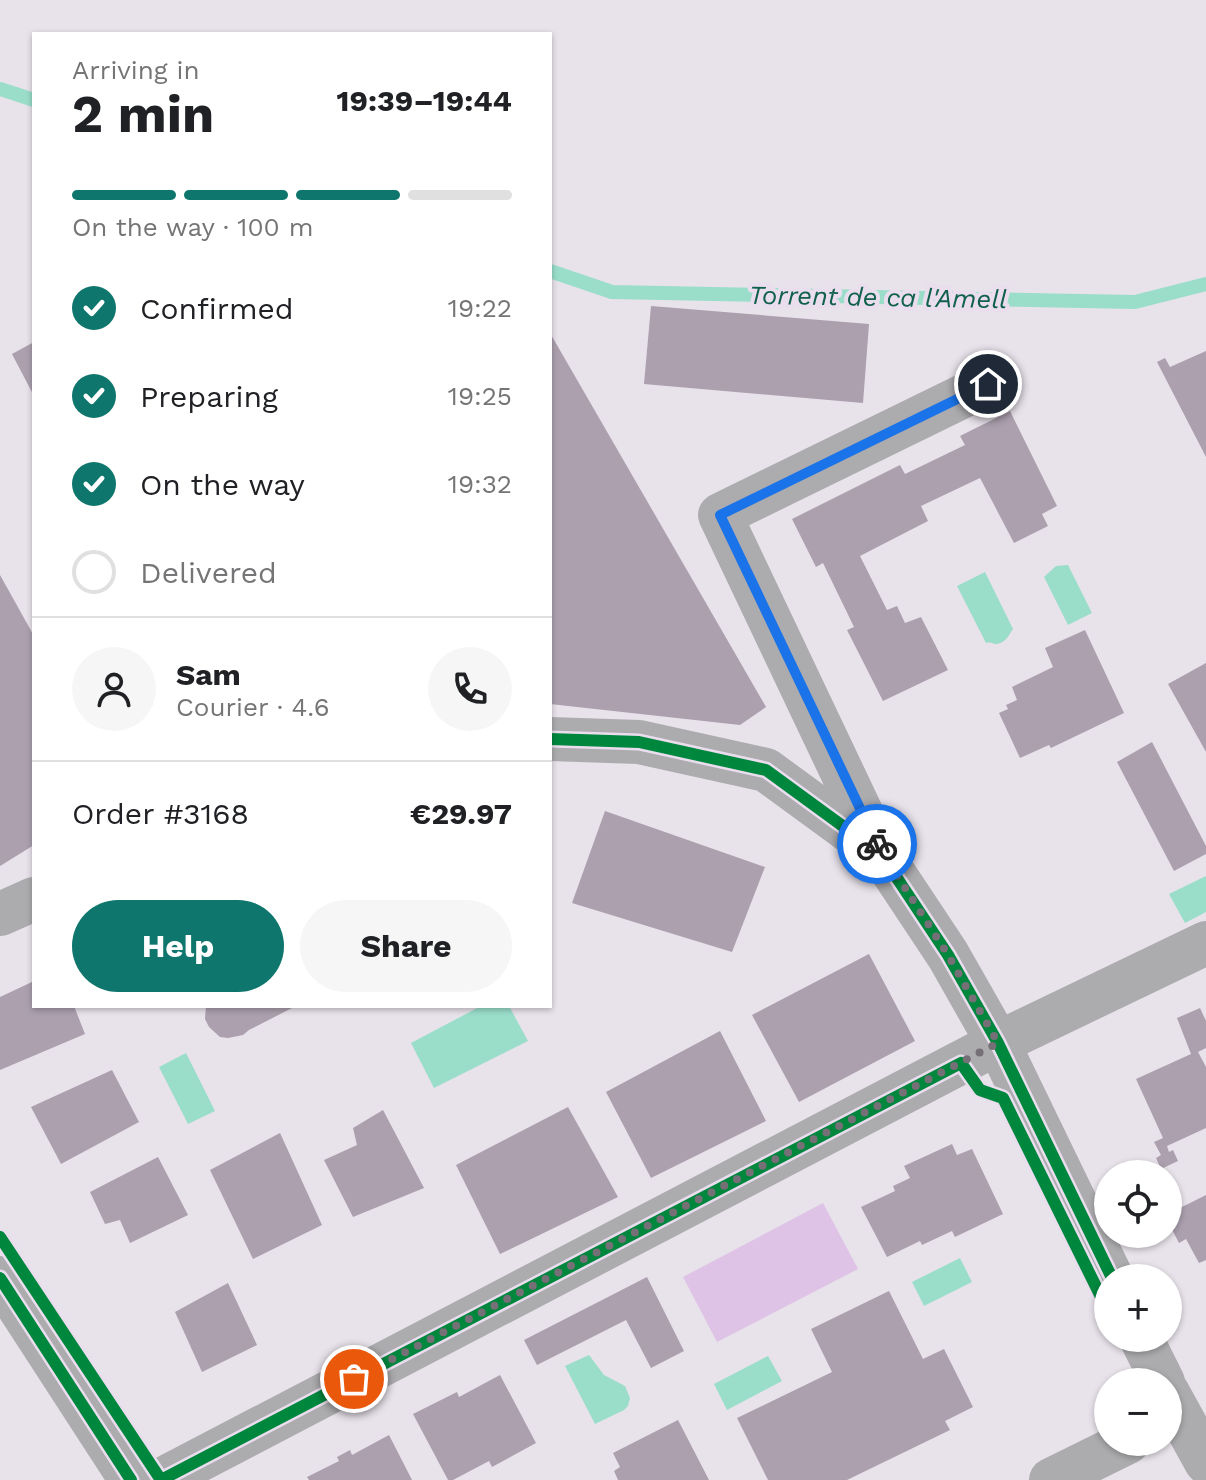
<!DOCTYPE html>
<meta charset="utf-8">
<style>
body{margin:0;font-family:"Work Sans",sans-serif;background:#f6f6f6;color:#202124;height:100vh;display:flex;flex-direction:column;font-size:30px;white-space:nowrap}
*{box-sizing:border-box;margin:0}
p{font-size:26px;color:#757577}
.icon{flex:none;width:44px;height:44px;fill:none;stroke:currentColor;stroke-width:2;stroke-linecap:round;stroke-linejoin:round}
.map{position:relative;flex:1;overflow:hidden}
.side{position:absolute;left:32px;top:32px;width:520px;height:976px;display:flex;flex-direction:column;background:#fff;border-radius:0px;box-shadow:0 2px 6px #0004}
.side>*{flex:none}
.tools{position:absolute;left:1094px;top:1160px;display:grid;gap:16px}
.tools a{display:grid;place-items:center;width:88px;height:88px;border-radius:50%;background:#fff;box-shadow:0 2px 6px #0004;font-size:40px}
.pin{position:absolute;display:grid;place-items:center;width:68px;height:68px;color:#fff;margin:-34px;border:4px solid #fff;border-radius:50%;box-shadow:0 2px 8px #0007}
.courier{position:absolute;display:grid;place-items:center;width:80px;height:80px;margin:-40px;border:6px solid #1a73e8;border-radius:50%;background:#fff;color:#222;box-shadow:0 2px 10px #0007}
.summary em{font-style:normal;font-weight:700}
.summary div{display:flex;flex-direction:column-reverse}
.summary{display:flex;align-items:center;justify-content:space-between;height:136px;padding:0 40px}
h1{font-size:52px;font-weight:700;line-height:60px}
.bar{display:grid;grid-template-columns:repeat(4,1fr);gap:12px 8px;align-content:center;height:96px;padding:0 40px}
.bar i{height:10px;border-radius:6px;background:#e0e0e0}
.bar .selected{background:#0f766e}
.bar p{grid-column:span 4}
.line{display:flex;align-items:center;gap:20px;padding:0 40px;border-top:2px solid #e0e0e0}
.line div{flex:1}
.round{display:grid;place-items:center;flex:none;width:84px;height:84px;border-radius:42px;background:#f6f6f6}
ol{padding:0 40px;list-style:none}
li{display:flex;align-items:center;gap:24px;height:88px}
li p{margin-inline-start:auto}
li .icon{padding:8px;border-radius:50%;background:#0f766e;color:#fff;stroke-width:4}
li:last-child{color:#757577}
li i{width:44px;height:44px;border:4px solid #e0e0e0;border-radius:50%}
.button{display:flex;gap:16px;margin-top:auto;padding:16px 40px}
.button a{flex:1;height:92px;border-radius:48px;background:#0f766e;color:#fff;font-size:32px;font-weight:700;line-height:92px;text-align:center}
.button a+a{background:#f6f6f6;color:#202124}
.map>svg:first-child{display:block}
.green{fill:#dec3e6}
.water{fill:#9adeca}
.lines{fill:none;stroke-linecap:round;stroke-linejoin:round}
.stream{stroke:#9adeca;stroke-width:14}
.building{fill:#aca0af}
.minor{stroke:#acabae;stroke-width:44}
.cycleway-casing{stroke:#eadeee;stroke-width:17}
.cycleway{stroke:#00873e;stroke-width:12}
.done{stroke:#747076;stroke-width:8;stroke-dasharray:0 14.4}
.route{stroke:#1a73e8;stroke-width:10}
.labels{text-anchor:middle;stroke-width:8;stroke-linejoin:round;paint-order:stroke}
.water-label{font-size:26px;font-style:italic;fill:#10604c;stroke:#eadeee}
</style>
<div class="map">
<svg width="1206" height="1480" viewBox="0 0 1206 1480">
<rect width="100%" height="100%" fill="#e8e2ea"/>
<path class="green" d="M 823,1203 L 858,1269 L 717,1342 L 683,1277 Z"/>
<g class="water">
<path d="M 1068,565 L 1092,613 L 1068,625 L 1044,577 L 1056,566 Z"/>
<path d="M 985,572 L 1013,629 C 1009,634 1006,644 995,644 C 992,643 989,642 986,643 L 957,586 Z"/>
<path d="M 1206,876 L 1206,912 L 1185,923 L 1169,894 Z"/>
<path d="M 481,1006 L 509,1006 L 528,1041 L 434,1088 L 411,1043 Z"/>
<path d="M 186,1053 L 215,1111 L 188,1124 L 159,1067 Z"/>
<path d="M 960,1258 L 972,1282 L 924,1306 L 912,1282 Z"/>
<path d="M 589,1355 L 604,1375 L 625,1386 L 630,1398 L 628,1406 L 624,1410 L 595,1424 L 565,1366 Z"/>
<path d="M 768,1356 L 782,1381 L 727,1410 L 714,1384 Z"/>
</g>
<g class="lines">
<g class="stream">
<path d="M 0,89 L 34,100"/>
<path d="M 550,271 L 612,292 L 1135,302 L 1206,284"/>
</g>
</g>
<g class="building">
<path d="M 651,306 L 869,324 L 863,403 L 644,384 Z"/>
<path d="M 550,333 L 766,707 L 740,725 L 550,704 Z"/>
<path d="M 34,342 L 34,396 L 12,354 Z"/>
<path d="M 1206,351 L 1206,457 L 1157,362 L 1165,358 L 1170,367 Z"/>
<path d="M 1010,411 L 1057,506 L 1042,514 L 1048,526 L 1014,543 L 980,478 L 921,506 L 928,521 L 860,556 L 887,610 L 897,606 L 905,623 L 921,617 L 948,670 L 883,701 L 847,630 L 854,627 L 823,563 L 816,567 L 792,519 L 900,465 L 905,474 L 965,445 L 960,436 Z"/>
<path d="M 0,575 L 34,636 L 34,845 L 0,866 Z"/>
<path d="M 1085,630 L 1124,713 L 1051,748 L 1049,745 L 1020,758 L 999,713 L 1008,709 L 1006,705 L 1017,700 L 1012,687 L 1053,667 L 1045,648 Z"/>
<path d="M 1206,663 L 1206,752 L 1168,684 Z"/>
<path d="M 1152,742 L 1206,846 L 1206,854 L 1174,871 L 1117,762 Z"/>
<path d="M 605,811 L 765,867 L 732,952 L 572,903 Z"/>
<path d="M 869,954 L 915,1041 L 799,1102 L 752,1015 Z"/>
<path d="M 34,981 L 34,1006 L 74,1006 L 85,1034 L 0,1070 L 0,997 Z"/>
<path d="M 206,1006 L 296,1006 L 249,1030 L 243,1035 L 228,1038 L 220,1037 L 209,1027 L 205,1019 Z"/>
<path d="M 1200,1008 L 1206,1021 L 1206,1048 L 1198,1052 L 1206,1067 L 1206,1128 L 1167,1146 L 1169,1152 L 1173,1150 L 1178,1161 L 1161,1169 L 1156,1158 L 1161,1155 L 1154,1142 L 1163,1138 L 1136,1079 L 1191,1054 L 1177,1018 Z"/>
<path d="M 720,1031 L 766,1121 L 651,1178 L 606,1092 Z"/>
<path d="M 112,1070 L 139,1122 L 61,1164 L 31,1107 Z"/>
<path d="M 568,1107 L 618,1197 L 500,1254 L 456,1165 Z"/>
<path d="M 383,1110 L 424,1188 L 353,1217 L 324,1160 L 357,1145 L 353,1128 Z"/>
<path d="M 280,1133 L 322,1225 L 253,1259 L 210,1170 Z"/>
<path d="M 952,1144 L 957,1155 L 972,1149 L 1003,1214 L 955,1237 L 952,1231 L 922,1245 L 920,1241 L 887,1257 L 861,1207 L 895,1191 L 893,1186 L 910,1178 L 904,1166 Z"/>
<path d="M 158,1157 L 188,1215 L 130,1243 L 120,1220 L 105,1224 L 90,1192 Z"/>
<path d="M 1206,1195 L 1206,1260 L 1199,1263 L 1186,1239 L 1179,1243 L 1168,1222 L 1168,1214 Z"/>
<path d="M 647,1277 L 684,1351 L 651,1368 L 626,1320 L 537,1365 L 524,1340 Z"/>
<path d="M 228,1283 L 257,1345 L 202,1372 L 175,1312 Z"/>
<path d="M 889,1291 L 923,1359 L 944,1349 L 973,1407 L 945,1421 L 950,1430 L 847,1480 L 768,1480 L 737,1418 L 832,1372 L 811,1329 Z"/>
<path d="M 500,1375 L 536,1443 L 492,1467 L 489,1461 L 453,1480 L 448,1480 L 413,1414 L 457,1392 L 459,1397 Z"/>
<path d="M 678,1420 L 709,1480 L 618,1480 L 614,1471 L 620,1467 L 613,1453 Z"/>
<path d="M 389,1435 L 412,1480 L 309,1480 L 307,1477 L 339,1461 L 337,1457 L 350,1450 L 352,1455 Z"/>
</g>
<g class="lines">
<g class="minor">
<path d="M 550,739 L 639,742 L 766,770 L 881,854 L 948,955 L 998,1043 L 1112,1278"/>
<path d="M 878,848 L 720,515 L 988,384"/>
<path d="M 0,914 L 34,899"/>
<path d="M 0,1278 L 131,1480"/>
<path d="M 1141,1338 L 1163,1382"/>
<path d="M 1168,1393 L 1206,1462"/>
<path d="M 161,1480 L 998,1043 L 1206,943"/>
<path d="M 1051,1480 L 1128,1442"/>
</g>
<defs>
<g id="cycleway">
<path d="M 550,739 L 639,742 L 766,770 L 881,854 L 948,955 L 998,1043 L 1112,1278"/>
<path d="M 0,1237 L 161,1480 L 961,1063 L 980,1090 L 1003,1098 L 1108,1311"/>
<path d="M 0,1278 L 131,1480"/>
</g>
</defs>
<use href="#cycleway" class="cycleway-casing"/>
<use href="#cycleway" class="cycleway"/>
</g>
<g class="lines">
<path class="done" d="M 354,1379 L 998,1043 L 948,955 L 877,844"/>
<path class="route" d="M 877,844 L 720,515 L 988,384"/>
</g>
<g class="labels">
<g class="water-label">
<text transform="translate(878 297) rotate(1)" y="9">Torrent de ca l'Amell</text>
</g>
</g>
</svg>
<div class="tools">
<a><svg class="icon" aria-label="locate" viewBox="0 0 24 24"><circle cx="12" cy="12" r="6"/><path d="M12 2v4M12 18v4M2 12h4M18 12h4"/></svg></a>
<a>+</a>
<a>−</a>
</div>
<div class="pin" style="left:354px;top:1379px;background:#ea580c"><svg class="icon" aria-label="bag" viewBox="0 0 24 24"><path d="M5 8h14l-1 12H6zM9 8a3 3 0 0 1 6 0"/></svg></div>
<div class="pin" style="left:988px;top:384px;background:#1f2937"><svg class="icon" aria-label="home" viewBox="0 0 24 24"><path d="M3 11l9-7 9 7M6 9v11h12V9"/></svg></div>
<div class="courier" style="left:877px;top:844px"><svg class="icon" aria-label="bike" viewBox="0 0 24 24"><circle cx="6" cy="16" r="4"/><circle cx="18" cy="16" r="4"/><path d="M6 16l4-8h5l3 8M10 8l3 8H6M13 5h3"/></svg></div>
<section class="side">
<div class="summary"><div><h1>2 min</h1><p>Arriving in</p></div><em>19:39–19:44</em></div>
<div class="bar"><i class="selected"></i><i class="selected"></i><i class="selected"></i><i></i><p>On the way · 100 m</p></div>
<ol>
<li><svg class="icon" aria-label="check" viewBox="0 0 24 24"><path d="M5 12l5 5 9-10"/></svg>Confirmed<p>19:22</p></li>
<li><svg class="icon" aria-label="check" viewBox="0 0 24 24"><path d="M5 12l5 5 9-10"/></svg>Preparing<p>19:25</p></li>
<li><svg class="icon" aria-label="check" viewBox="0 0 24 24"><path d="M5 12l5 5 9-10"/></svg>On the way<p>19:32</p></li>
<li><i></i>Delivered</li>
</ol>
<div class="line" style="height:144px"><a class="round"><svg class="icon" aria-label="person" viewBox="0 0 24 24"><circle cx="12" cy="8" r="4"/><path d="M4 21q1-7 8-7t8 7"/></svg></a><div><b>Sam</b><p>Courier · 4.6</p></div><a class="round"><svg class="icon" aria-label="phone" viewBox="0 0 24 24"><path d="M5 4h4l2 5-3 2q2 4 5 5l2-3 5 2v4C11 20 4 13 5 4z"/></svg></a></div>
<div class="line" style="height:104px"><div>Order #3168</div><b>€29.97</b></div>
<div class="button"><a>Help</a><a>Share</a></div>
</section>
</div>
